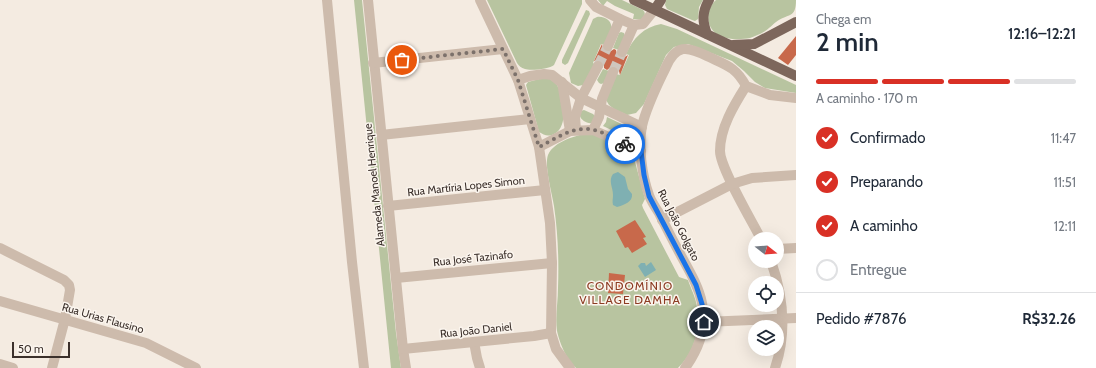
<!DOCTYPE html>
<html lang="pt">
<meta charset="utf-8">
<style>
body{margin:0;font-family:Cabin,sans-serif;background:#f6f6f7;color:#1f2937;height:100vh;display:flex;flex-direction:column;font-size:15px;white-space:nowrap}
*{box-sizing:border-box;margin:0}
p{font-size:13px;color:#747a83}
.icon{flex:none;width:22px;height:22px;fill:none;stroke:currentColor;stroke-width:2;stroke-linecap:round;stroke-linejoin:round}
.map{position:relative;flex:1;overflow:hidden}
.drawer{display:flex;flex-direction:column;background:#fff;width:300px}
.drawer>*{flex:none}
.needle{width:26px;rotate:107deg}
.tools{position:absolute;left:748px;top:232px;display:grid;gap:8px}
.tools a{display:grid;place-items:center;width:36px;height:36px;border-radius:50%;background:#fff;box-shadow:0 4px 16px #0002;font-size:20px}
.scale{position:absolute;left:12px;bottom:10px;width:58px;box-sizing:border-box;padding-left:4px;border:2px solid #3b302b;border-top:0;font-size:11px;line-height:14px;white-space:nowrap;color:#3b302b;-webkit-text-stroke:3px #fbf5ee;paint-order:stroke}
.pin{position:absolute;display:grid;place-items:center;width:34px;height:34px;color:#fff;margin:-17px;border:2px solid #fff;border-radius:50%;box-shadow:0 1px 4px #0007}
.courier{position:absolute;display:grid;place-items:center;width:40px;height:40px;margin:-20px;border:3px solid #1a73e8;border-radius:50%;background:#fff;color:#222;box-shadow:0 1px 5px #0007}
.headline em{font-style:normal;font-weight:600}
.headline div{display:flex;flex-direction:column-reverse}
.headline{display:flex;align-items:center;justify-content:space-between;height:68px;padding:0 20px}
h1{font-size:26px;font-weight:600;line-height:30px}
.bar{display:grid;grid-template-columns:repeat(4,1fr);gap:6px 4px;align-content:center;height:48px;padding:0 20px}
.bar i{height:5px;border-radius:3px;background:#e0e1e3}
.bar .on{background:#d93025}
.bar p{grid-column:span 4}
.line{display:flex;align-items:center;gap:10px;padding:0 20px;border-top:1px solid #e0e1e3}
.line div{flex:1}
ol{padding:0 20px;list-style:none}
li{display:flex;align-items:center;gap:12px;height:44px}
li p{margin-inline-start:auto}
li .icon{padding:4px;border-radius:50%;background:#d93025;color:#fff;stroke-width:4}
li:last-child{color:#747a83}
li i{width:22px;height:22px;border:2px solid #e0e1e3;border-radius:50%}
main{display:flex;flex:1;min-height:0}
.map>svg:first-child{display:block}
.green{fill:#b8c4a0}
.water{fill:#7fb0b2}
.building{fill:#c8694b}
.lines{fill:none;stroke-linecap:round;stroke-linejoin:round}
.minor-tunnel{stroke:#cfc6bd;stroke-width:10;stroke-dasharray:10 5;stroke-linecap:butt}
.minor{stroke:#cdbbac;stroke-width:10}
.major{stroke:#7d675c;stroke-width:10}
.done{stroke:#7c716b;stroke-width:4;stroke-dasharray:0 7.2}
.route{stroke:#1a73e8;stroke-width:5}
.labels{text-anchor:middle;stroke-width:3;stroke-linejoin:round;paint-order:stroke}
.street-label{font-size:11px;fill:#3b302b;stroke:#fbf5ee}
.neighbourhood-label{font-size:12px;letter-spacing:1px;fill:#8c3b22;stroke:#fbf5ee}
</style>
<main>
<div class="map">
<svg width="796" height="368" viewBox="0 0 796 368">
<rect width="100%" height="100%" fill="#f4ebe1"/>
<g class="green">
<path d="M 354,0 L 362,0 L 396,333 L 401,368 L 391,368 Z"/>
<path d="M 487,0 L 582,0 L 582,4 L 554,65 C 550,69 530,71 525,69 C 521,68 519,66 517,63 Z"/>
<path d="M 598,0 L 622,0 L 643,10 C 646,13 645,16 642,20 L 633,19 L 634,14 L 615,6 L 607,1 L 603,6 Z"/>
<path d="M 666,0 L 703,0 L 699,7 L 698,19 L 695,21 L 692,20 L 667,9 L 665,5 Z"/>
<path d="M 716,0 L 796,0 C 796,19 788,13 776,22 C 773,24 772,26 769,28 C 765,32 756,36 750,38 C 740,40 726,40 717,34 C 705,26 706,9 716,0 Z"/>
<path d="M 586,10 L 589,11 L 590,14 L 568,63 L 565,65 L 562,63 L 562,60 Z"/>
<path d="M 597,17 C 605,16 613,21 611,30 C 610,35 607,40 605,45 L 601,44 L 593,63 L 596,65 L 583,85 L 578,86 L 571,83 L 569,73 L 591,24 L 593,19 Z"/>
<path d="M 661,24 L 677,29 L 796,85 L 796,93 L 765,88 L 755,82 L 744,71 L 732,61 L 688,44 L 674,47 L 666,55 L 644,104 L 636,113 L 627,115 L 614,109 L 609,105 L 606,100 L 616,74 L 620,75 L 629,55 L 626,54 C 633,38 644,27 661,24 Z"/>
<path d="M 621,32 L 624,33 L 625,36 L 619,50 L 613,48 L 619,33 Z"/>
<path d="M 603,69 L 609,71 L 604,83 L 601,84 L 599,83 L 597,80 Z"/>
<path d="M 547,77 C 550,79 555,82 557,85 C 564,97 569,127 554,134 C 548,137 544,135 539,132 L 526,85 L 528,82 Z"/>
<path d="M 584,110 L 593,114 L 595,116 L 592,123 C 587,124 581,120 580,116 L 581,111 Z"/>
<path d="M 607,117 L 632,129 L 635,133 L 634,137 L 631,139 L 628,138 L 603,126 L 606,122 Z"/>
<path d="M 590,133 C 603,139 627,146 634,158 L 645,199 L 642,205 L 643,208 L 679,277 L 688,280 C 691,289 696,298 697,307 C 701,329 694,353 678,368 L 576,368 C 566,359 560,344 557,331 C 555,317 558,302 558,288 C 559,261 558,233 554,206 C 552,193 544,166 548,155 C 554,141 577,135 590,133 Z"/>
</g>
<g class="water">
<path d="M 618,172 L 625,177 L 628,189 L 632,194 C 633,202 624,205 617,207 L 613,205 C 612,201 613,199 613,195 C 613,187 608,181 613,174 Z"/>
<path d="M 651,262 L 656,270 L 645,277 L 638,266 L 641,263 L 645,263 L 646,266 Z"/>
</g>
<g class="building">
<path d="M 796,36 L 796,55 L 788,65 L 778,58 Z"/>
<path d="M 602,44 L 603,49 L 606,52 L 611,51 L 614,49 L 616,50 L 617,55 L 620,58 L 623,58 L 628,55 L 620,75 L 619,71 L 616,66 L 612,66 L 607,70 L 604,68 L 604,63 L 601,60 L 597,60 L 594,61 Z"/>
<path d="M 635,220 L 646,237 L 643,238 L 647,244 L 632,253 L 628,247 L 625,248 L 616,231 Z"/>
<path d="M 609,273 L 625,275 L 623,294 L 608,293 Z"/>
</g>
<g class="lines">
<g class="minor-tunnel">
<path d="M 598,66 L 608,46"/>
<path d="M 613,72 L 622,52"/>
</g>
<g class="minor">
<path d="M 327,0 L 352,262 L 364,368"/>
<path d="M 368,0 L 403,349 L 406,368"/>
<path d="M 480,0 L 518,80 L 539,147 L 550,223 L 552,263 L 551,333 L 556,349 L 570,368"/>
<path d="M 590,0 L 596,7 L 620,19 L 634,25 L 643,24 L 655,9"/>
<path d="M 608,46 L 620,19"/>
<path d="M 622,52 L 634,25"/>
<path d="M 373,63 L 503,49"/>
<path d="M 518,80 L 530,76 L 544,74 L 552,75 L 581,98 L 642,127"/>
<path d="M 562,82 L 570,131"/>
<path d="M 746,86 C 734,105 720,128 720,151 C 720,168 752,221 761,239"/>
<path d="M 576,130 L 575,117 L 581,98 L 598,66"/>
<path d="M 593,130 L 599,117 L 602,99 L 613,72"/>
<path d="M 381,135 L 530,119"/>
<path d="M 539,147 L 570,131 L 593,130 L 641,151"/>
<path d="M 388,206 L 545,190"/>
<path d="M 662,220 L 732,184 L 752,178 L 796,175"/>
<path d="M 0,248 L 64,280 L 69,285 L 70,290 L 65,319 L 52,368"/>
<path d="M 777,249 L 796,248"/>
<path d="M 771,261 C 783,295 787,333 775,368"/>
<path d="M 396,278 L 552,263"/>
<path d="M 0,301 L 146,343 L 196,368"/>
<path d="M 704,322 L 796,318"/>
<path d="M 474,342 L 477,358 L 480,368"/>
<path d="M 403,349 L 534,336 L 551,333"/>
<path d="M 0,364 L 13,368"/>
<path d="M 685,368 C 699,349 707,327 702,303 C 698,283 686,266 677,248 C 671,237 665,225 659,213 C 655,207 651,201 649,195 C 642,176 638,146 642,126 C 647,105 657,86 666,67 C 676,44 687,46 707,56 C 726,65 736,67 746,86 L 770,95 L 796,98"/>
</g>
<g class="major">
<path d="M 634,0 L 796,76"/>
<path d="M 655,9 L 661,0"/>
<path d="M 707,34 C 702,21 702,12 709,0"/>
<path d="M 733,45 L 754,44 L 796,22"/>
</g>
</g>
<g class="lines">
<path class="done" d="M 402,60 L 503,49 L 518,80 L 539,147 C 555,139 574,125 594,130 C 604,132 615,140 625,144"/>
<path class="route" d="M 625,144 L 641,151 L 644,175 L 649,196 L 696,285 L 702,304 L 704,322"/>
</g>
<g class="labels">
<g class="street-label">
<text transform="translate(374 185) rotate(-96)" y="4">Alameda Manoel Henrique</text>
<text transform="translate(466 186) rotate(-6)" y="4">Rua Martíria Lopes Simon</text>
<text transform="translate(679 225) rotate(63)" y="4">Rua João Golgato</text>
<text transform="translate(473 258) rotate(-6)" y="4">Rua José Tazinafo</text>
<text transform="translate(103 318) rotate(16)" y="4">Rua Urias Flausino</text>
<text transform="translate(476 330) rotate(-6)" y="4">Rua João Daniel</text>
</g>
<g class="neighbourhood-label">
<text x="630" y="290">CONDOMÍNIO<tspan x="630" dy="14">VILLAGE DAMHA</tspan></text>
</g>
</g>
</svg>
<div class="tools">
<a><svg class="needle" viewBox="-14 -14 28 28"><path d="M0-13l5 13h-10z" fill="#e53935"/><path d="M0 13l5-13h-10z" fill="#747a83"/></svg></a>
<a><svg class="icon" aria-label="locate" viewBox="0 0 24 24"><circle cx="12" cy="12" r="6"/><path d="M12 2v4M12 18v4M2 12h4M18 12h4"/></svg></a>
<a><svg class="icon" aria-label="layers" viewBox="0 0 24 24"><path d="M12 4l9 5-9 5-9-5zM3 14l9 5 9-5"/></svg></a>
</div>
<div class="scale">50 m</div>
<div class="pin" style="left:402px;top:60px;background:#ea580c"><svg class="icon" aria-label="bag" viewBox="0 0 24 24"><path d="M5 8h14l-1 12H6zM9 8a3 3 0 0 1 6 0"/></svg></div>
<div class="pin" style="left:704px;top:322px;background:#1f2937"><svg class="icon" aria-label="home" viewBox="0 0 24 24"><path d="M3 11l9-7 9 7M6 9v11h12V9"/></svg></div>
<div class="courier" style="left:625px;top:144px"><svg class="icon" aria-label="bike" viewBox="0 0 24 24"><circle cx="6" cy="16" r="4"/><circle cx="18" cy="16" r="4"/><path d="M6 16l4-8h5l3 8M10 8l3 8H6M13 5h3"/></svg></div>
</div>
<section class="drawer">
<div class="headline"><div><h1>2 min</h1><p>Chega em</p></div><em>12:16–12:21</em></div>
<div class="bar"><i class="on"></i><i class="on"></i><i class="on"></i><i></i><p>A caminho · 170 m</p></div>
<ol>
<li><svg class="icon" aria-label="check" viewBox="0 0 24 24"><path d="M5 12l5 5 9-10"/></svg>Confirmado<p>11:47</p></li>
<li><svg class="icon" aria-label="check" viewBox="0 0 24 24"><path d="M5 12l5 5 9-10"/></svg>Preparando<p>11:51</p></li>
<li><svg class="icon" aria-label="check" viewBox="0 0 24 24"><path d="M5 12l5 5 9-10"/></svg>A caminho<p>12:11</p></li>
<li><i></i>Entregue</li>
</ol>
<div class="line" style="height:52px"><div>Pedido #7876</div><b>R$32.26</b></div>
</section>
</main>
